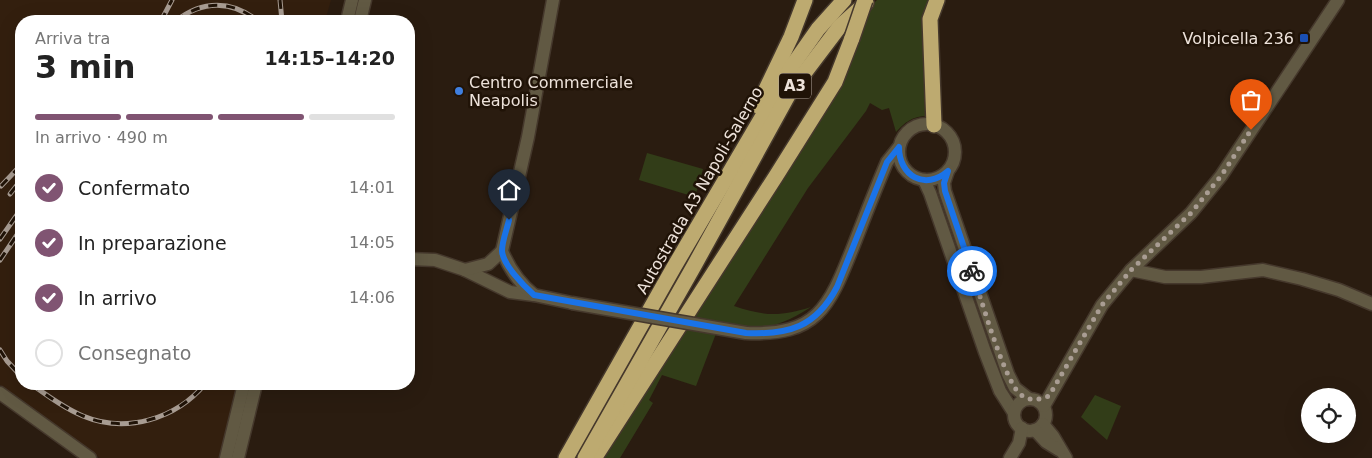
<!DOCTYPE html>
<html lang="it">
<meta charset="utf-8">
<style>
body{margin:0;font-family:"DejaVu Sans",sans-serif;background:#f6f6f6;color:#222;height:100vh;display:flex;flex-direction:column;font-size:19px;white-space:nowrap}
*{box-sizing:border-box;margin:0}
p{font-size:16px;color:#767676}
.icon{flex:none;width:28px;height:28px;fill:none;stroke:currentColor;stroke-width:2;stroke-linecap:round;stroke-linejoin:round}
.map{position:relative;flex:1;overflow:hidden}
.panel{position:absolute;left:15px;top:15px;width:400px;height:375px;display:flex;flex-direction:column;background:#fff;border-radius:20px;box-shadow:0 5px 20px #0002}
.panel>*{flex:none}
.fabs{position:absolute;left:1301px;top:388px;display:grid;gap:10px}
.fabs a{display:grid;place-items:center;width:55px;height:55px;border-radius:50%;background:#fff;box-shadow:0 5px 20px #0002;font-size:25px}
.pin{position:absolute;display:grid;place-items:center;width:42px;height:42px;color:#fff;margin:-51px -21px;border-radius:50% 50% 50% 0;rotate:-45deg;box-shadow:0 0 5px #0007}
.pin .icon{rotate:45deg}
.courier{position:absolute;display:grid;place-items:center;width:50px;height:50px;margin:-25px;border:4px solid #1a73e8;border-radius:50%;background:#fff;color:#222;box-shadow:0 1px 6px #0007}
.summary em{font-style:normal;font-weight:800}
.summary div{display:flex;flex-direction:column-reverse}
.summary{display:flex;align-items:center;justify-content:space-between;height:85px;padding:0 20px}
h1{font-size:32px;font-weight:800;line-height:38px}
.bar{display:grid;grid-template-columns:repeat(4,1fr);gap:8px 5px;align-content:center;height:60px;padding:0 20px}
.bar i{height:6px;border-radius:4px;background:#e0e0e0}
.bar .current{background:#805472}
.bar p{grid-column:span 4}
ol{padding:0 20px;list-style:none}
li{display:flex;align-items:center;gap:15px;height:55px}
li p{margin-inline-start:auto}
li .icon{padding:5px;border-radius:50%;background:#805472;color:#fff;stroke-width:4}
li:last-child{color:#767676}
li i{width:28px;height:28px;border:2px solid #e0e0e0;border-radius:50%}
.map>svg:first-child{display:block}
.built{fill:#331f0e}
.green{fill:#323d18}
.lines{fill:none;stroke-linecap:round;stroke-linejoin:round}
.minor-casing{stroke:#45382c;stroke-width:15}
.tertiary-casing{stroke:#45382c;stroke-width:15}
.motorway-casing{stroke:#45382c;stroke-width:18}
.minor{stroke:#615943;stroke-width:12}
.tertiary{stroke:#615943;stroke-width:12}
.motorway{stroke:#bdaa70;stroke-width:15}
.rail-casing{stroke:#a89c92;stroke-width:5}
.rail{stroke:#201307;stroke-width:3;stroke-dasharray:9;stroke-linecap:butt}
.minor-bridge-casing{stroke:#45382c;stroke-width:15;stroke-linecap:butt}
.motorway-bridge-casing{stroke:#45382c;stroke-width:18;stroke-linecap:butt}
.minor-bridge{stroke:#615943;stroke-width:12}
.motorway-bridge{stroke:#bdaa70;stroke-width:15}
.done{stroke:#a99d93;stroke-width:5;stroke-dasharray:0 9}
.route{stroke:#1a73e8;stroke-width:6}
.transit-dot{fill:#1a4fb4;stroke:#201307;stroke-width:2}
.shop-dot{fill:#3f7fe0;stroke:#201307;stroke-width:2}
.labels{text-anchor:middle;stroke-width:5;stroke-linejoin:round;paint-order:stroke}
.shield{fill:#201307;stroke:#b0a49b;stroke-width:1}
.shield-label{font-size:15px;font-weight:bold;fill:#ede2da}
.poi-label{font-size:16px;fill:#ede2da;stroke:#201307;text-anchor:end}
.street-label{font-size:16px;fill:#ede2da;stroke:#201307}
</style>
<div class="map">
<svg width="1372" height="458" viewBox="0 0 1372 458">
<rect width="100%" height="100%" fill="#2a1c10"/>
<path class="built" d="M 0,0 L 331,0 L 325,21 L 21,21 L 21,384 L 239,384 L 221,458 L 100,458 L 0,385 Z"/>
<g class="green">
<path d="M 877,0 L 928,0 L 923,29 L 925,116 C 912,117 905,122 896,132 L 889,108 L 882,110 L 870,103 L 866,111 L 808,188 L 734,306 C 764,316 780,317 811,307 C 773,331 762,329 720,323 L 696,386 L 662,375 L 649,400 L 653,403 L 620,458 L 600,458 L 861,34 L 873,4 Z"/>
<path d="M 647,153 L 703,169 L 695,197 L 639,180 Z"/>
<path d="M 1095,395 L 1121,406 L 1107,440 L 1081,417 Z"/>
</g>
<g class="lines">
<defs>
<g id="minor">
<circle cx="927" cy="152" r="28"/>
<path d="M 948,171 L 944,183 L 945,191 L 1008,374 L 1015,388 L 1029,399"/>
<path d="M 924,180 L 930,193 L 985,352 L 1000,391 L 1014,413"/>
<path d="M 409,259 L 435,260 L 465,270 L 510,292 L 534,295 L 572,303"/>
<path d="M 465,270 L 488,264 L 502,251"/>
<path d="M 1131,270 L 1165,277 L 1201,277 L 1263,270 L 1302,279 L 1339,290 L 1372,304"/>
<path d="M 534,295 C 519,283 509,268 502,251 L 528,137 L 553,0"/>
<path d="M 746,333 C 818,336 829,307 853,247 C 864,219 875,190 887,162 L 899,147"/>
<path d="M 0,393 L 90,458"/>
<circle cx="1030" cy="415" r="16"/>
<path d="M 1044,406 L 1102,305 L 1131,270 L 1191,213 L 1221,176 L 1338,0"/>
<path d="M 1043,424 L 1053,436 L 1066,458"/>
<path d="M 1035,430 L 1046,442 L 1059,450"/>
<path d="M 1010,458 L 1019,443 L 1022,428"/>
</g>
<g id="tertiary">
<path d="M 347,21 L 352,0"/>
<path d="M 360,21 L 365,0"/>
<path d="M 226,458 L 244,384"/>
<path d="M 238,458 L 256,384"/>
</g>
<g id="motorway">
<path d="M 758,106 L 791,37 L 805,0"/>
<path d="M 934,125 L 930,19 L 937,0"/>
<path d="M 595,457 L 776,176 L 835,82 L 852,38"/>
<path d="M 566,458 L 674,267 L 792,66 L 818,29 L 844,0"/>
<path d="M 585,458 L 694,266 L 790,92 L 840,26 L 866,3"/>
</g>
</defs>
<use href="#minor" class="minor-casing"/>
<use href="#tertiary" class="tertiary-casing"/>
<use href="#motorway" class="motorway-casing"/>
<use href="#minor" class="minor"/>
<use href="#tertiary" class="tertiary"/>
<use href="#motorway" class="motorway"/>
<defs>
<g id="rail">
<path d="M 280,0 L 282,21"/>
<path d="M 161,21 L 172,0"/>
<path d="M 176,21 C 202,0 232,0 258,21"/>
<path d="M 1,186 L 21,165"/>
<path d="M 10,194 L 21,180"/>
<path d="M 0,239 L 21,209"/>
<path d="M 0,260 L 21,229"/>
<path d="M 0,350 L 7,361 L 21,376"/>
<path d="M 31,384 C 48,396 64,408 83,416 C 126,434 176,419 205,384"/>
</g>
</defs>
<use href="#rail" class="rail-casing"/>
<use href="#rail" class="rail"/>
<defs>
<path id="minor-bridge" d="M 572,303 L 746,333"/>
<path id="motorway-bridge" d="M 852,38 L 865,0"/>
</defs>
<use href="#minor-bridge" class="minor-bridge-casing"/>
<use href="#motorway-bridge" class="motorway-bridge-casing"/>
<use href="#minor-bridge" class="minor-bridge"/>
<use href="#motorway-bridge" class="motorway-bridge"/>
</g>
<g class="lines">
<path class="done" d="M 972,271 C 980,295 1004,380 1020,394 C 1030,402 1038,400 1049,396 L 1102,305 L 1131,270 L 1191,213 L 1221,176 L 1251,130"/>
<path class="route" d="M 509,220 C 507,229 502,241 502,251 C 503,265 524,286 534,295 L 746,333 C 789,335 816,327 837,287 L 887,162 L 899,147 C 899,176 925,191 948,171 L 944,183 L 945,191 L 972,271"/>
</g>
<rect class="transit-dot" x="1299" y="33" width="10" height="10" rx="2.5"/>
<circle class="shop-dot" cx="459" cy="91" r="5"/>
<g class="labels">
<rect class="shield" x="779" y="73.5" width="32" height="25" rx="4"/>
<g class="shield-label">
<text x="795" y="91">A3</text>
</g>
<g class="poi-label">
<text x="1294" y="44">Volpicella 236</text>
<text x="469" y="88" text-anchor="start">Centro Commerciale<tspan x="469" dy="18">Neapolis</tspan></text>
</g>
<g class="street-label">
<text transform="translate(699 190) rotate(-60)" y="6">Autostrada A3 Napoli-Salerno</text>
</g>
</g>
</svg>
<div class="fabs">
<a><svg class="icon" aria-label="locate" viewBox="0 0 24 24"><circle cx="12" cy="12" r="6"/><path d="M12 2v4M12 18v4M2 12h4M18 12h4"/></svg></a>
</div>
<div class="pin" style="left:1251px;top:130px;background:#ea580c"><svg class="icon" aria-label="bag" viewBox="0 0 24 24"><path d="M5 8h14l-1 12H6zM9 8a3 3 0 0 1 6 0"/></svg></div>
<div class="pin" style="left:509px;top:220px;background:#1f2937"><svg class="icon" aria-label="home" viewBox="0 0 24 24"><path d="M3 11l9-7 9 7M6 9v11h12V9"/></svg></div>
<div class="courier" style="left:972px;top:271px"><svg class="icon" aria-label="bike" viewBox="0 0 24 24"><circle cx="6" cy="16" r="4"/><circle cx="18" cy="16" r="4"/><path d="M6 16l4-8h5l3 8M10 8l3 8H6M13 5h3"/></svg></div>
<section class="panel">
<div class="summary"><div><h1>3 min</h1><p>Arriva tra</p></div><em>14:15–14:20</em></div>
<div class="bar"><i class="current"></i><i class="current"></i><i class="current"></i><i></i><p>In arrivo · 490 m</p></div>
<ol>
<li><svg class="icon" aria-label="check" viewBox="0 0 24 24"><path d="M5 12l5 5 9-10"/></svg>Confermato<p>14:01</p></li>
<li><svg class="icon" aria-label="check" viewBox="0 0 24 24"><path d="M5 12l5 5 9-10"/></svg>In preparazione<p>14:05</p></li>
<li><svg class="icon" aria-label="check" viewBox="0 0 24 24"><path d="M5 12l5 5 9-10"/></svg>In arrivo<p>14:06</p></li>
<li><i></i>Consegnato</li>
</ol>
</section>
</div>
